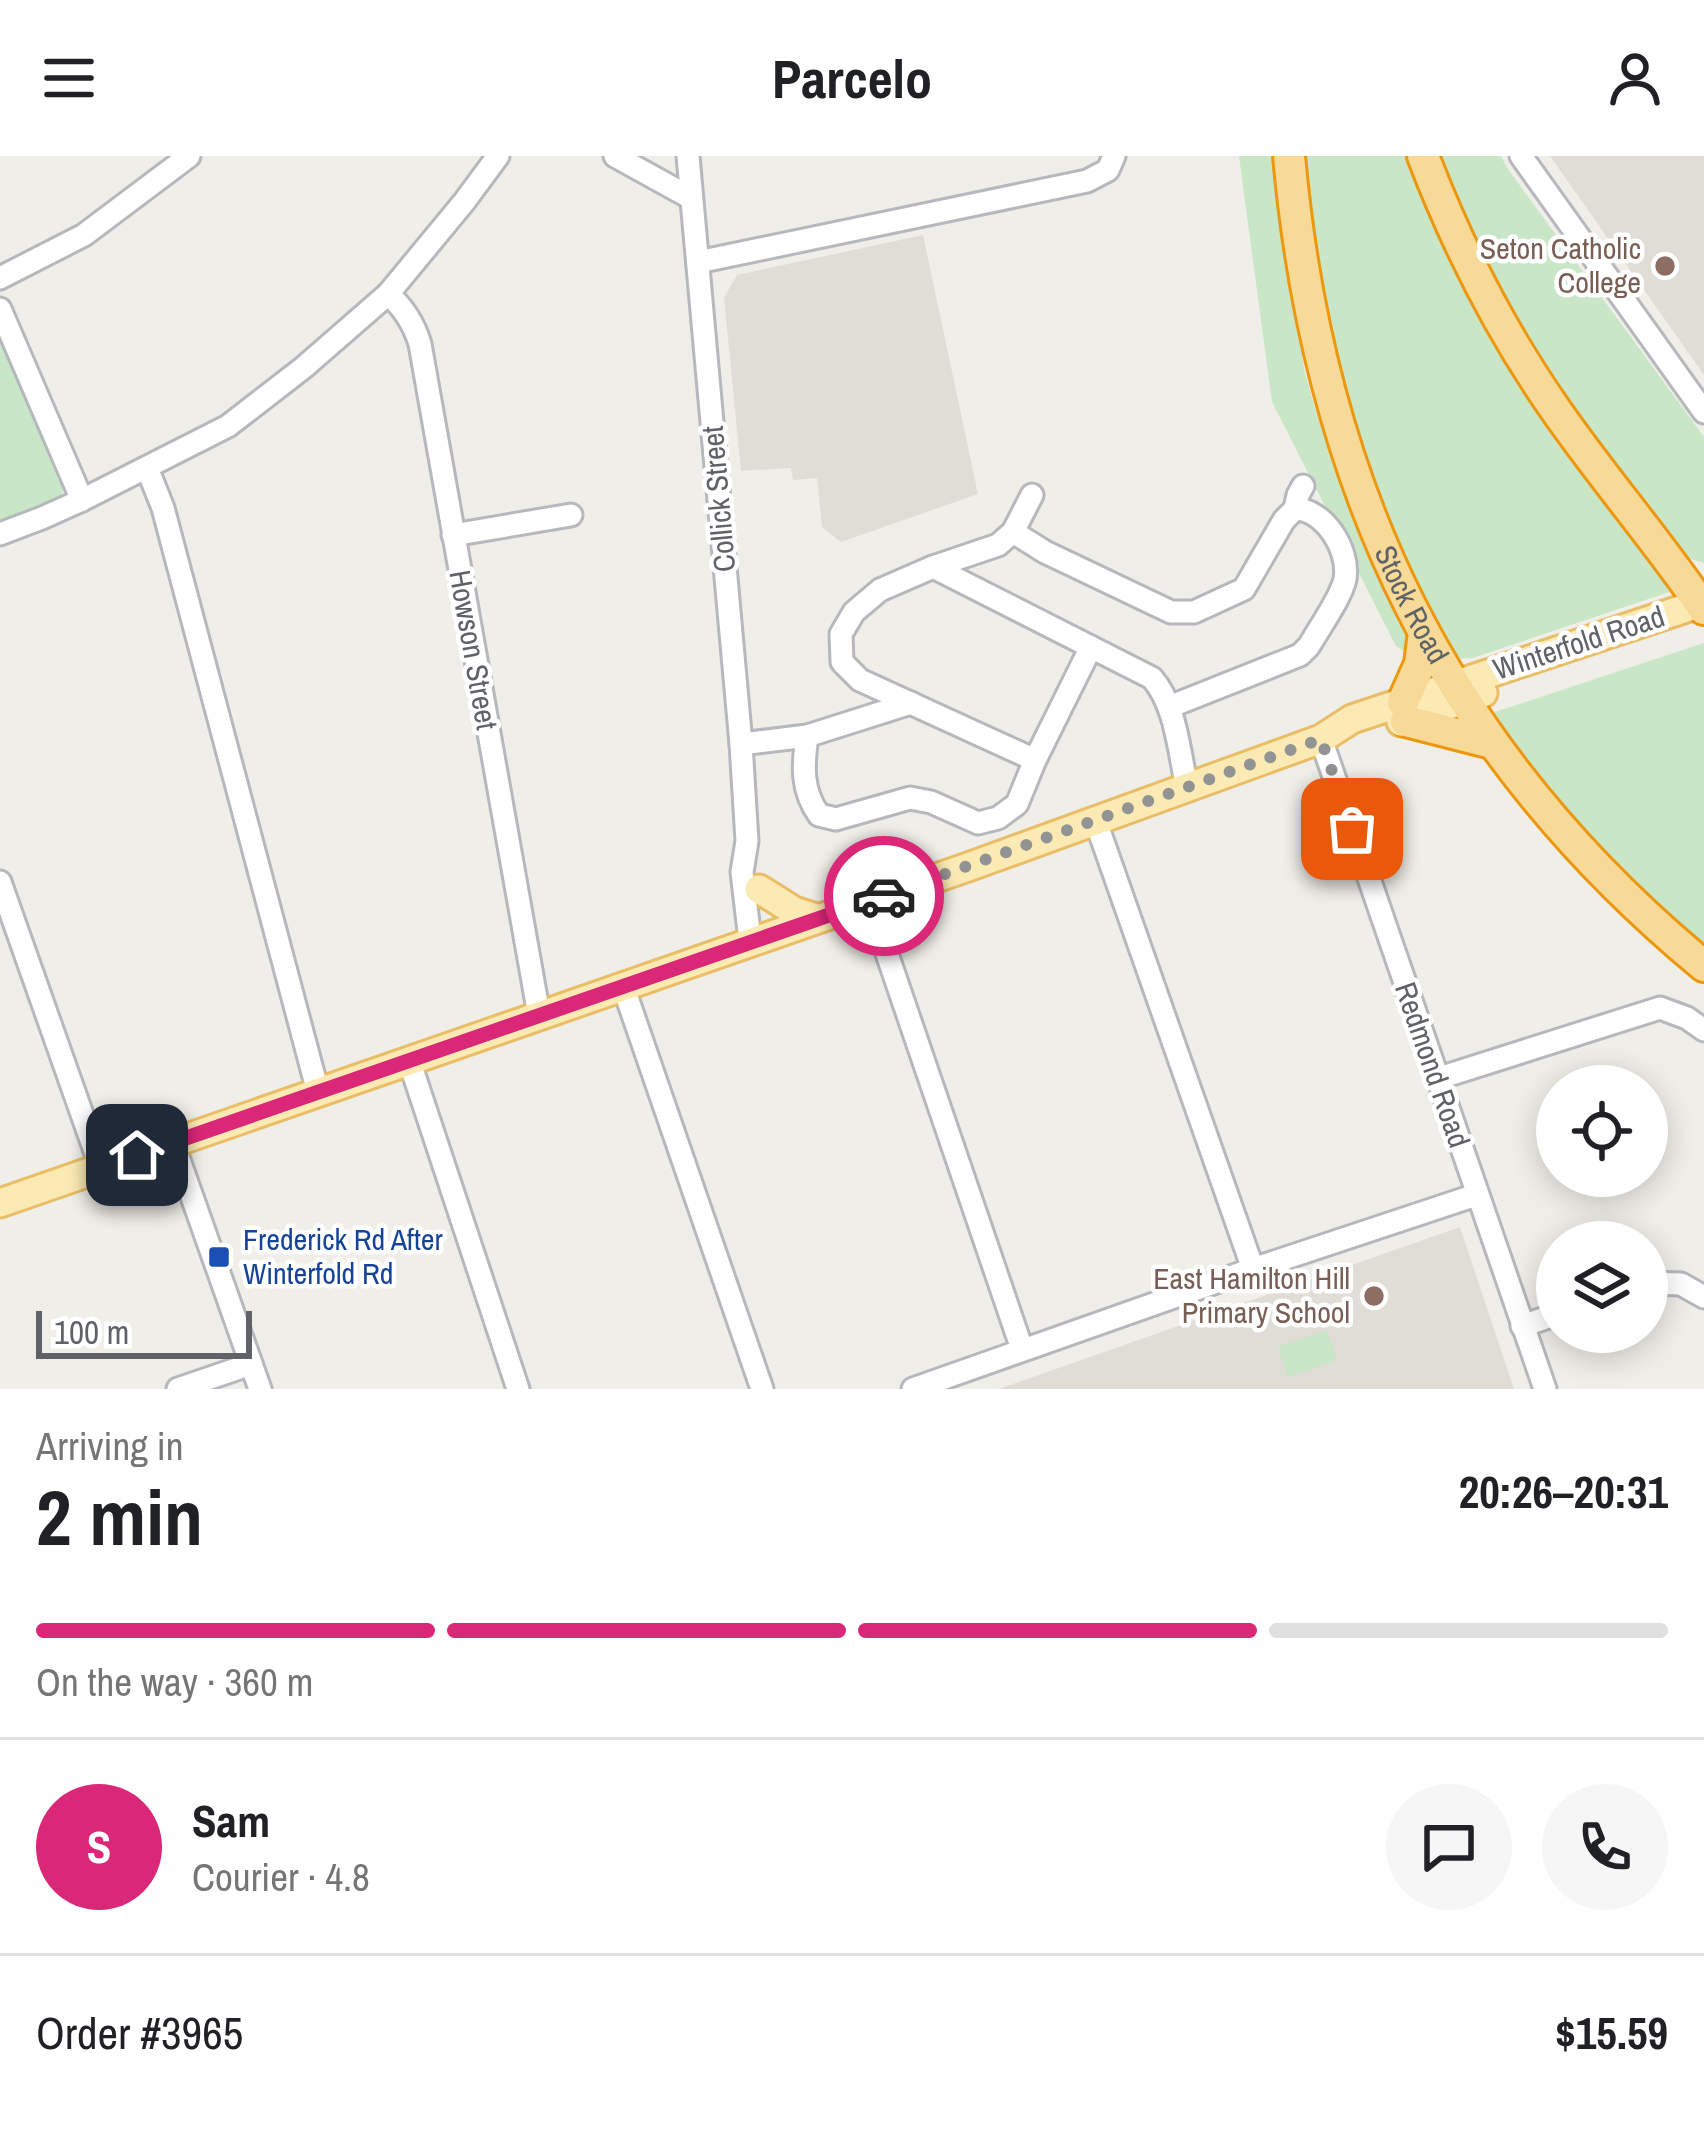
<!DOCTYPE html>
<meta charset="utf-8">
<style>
body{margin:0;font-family:"Archivo Narrow",sans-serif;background:#f6f6f6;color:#202124;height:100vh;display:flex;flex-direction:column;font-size:45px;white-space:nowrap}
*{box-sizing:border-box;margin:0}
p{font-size:39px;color:#757577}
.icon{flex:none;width:66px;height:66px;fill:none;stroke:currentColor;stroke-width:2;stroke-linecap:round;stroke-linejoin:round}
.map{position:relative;height:1233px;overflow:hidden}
.panel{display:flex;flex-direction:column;background:#fff;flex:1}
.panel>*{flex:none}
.fabs{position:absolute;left:1536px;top:909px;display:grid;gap:24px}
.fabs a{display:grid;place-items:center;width:132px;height:132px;border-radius:50%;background:#fff;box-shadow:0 6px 30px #0003;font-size:60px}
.scale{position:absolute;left:36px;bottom:30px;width:216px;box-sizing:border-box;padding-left:12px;border:6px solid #5f6367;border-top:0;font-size:33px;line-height:42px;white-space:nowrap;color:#5f6367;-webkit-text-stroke:9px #fff;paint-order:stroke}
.pin{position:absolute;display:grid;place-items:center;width:102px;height:102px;color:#fff;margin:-51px;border-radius:24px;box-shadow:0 6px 18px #0006}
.courier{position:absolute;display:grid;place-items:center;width:120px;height:120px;margin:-60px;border:9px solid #db2777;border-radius:50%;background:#fff;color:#222;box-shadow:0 3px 15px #0007}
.summary em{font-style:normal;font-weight:800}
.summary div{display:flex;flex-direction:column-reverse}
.summary{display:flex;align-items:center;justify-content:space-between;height:204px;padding:0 36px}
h1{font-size:78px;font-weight:800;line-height:90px}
.bar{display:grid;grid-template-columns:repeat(4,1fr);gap:18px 12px;align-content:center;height:144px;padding:0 36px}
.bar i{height:15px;border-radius:9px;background:#e0e0e0}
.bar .selected{background:#db2777}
.bar p{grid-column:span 4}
.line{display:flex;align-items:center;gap:30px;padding:0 36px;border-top:3px solid #e0e0e0}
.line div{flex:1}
.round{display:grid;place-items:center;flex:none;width:126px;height:126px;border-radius:63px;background:#f6f6f6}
header{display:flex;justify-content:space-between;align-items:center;height:156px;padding:0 36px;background:#fff;font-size:54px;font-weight:800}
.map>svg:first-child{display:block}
.education{fill:#e0ddd6}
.green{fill:#c9e6c7}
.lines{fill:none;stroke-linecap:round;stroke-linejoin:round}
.minor-casing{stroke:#b5b8bc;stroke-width:27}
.major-casing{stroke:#eabd67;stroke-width:33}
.highway-casing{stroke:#ec970d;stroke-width:36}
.minor{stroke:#fff;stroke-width:21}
.major{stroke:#fbeab3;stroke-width:27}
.highway{stroke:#f7d998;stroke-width:30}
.done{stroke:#929494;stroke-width:12;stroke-dasharray:0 21.6}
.route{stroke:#db2777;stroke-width:15}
.education-dot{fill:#8d6e63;stroke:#fff;stroke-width:4.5}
.transit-dot{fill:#1a4fb4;stroke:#fff;stroke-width:4.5}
.labels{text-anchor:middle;stroke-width:9;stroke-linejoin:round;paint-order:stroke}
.education-label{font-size:30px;fill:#785e54;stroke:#fff;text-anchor:end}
.street-label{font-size:30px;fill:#5f6367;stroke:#fff}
.transit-label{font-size:30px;fill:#164399;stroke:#fff;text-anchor:start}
</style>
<header><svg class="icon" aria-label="menu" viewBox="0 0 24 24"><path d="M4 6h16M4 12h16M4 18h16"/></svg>Parcelo<svg class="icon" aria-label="person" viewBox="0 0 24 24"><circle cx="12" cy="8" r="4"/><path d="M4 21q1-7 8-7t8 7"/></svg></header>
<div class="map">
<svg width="1704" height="1233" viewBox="0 0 1704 1233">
<rect width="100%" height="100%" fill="#f0eee8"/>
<g class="education">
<path d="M 1550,0 L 1704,0 L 1704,219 Z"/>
<path d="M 923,79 L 978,338 L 841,386 L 822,371 L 817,322 L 793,324 L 791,312 L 741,315 L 724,141 L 737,119 Z"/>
<path d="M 1460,1071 L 1514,1233 L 999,1233 Z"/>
</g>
<g class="green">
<path d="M 1239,0 L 1280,0 L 1293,150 L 1305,217 L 1316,256 L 1354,359 L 1385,431 L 1410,478 L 1409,498 L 1396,490 L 1272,246 Z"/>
<path d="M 1298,0 L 1409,0 L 1512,214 L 1558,288 L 1639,392 L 1659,406 L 1675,434 L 1473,502 L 1452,503 L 1444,491 L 1343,260 Z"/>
<path d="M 1435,0 L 1501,0 L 1507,12 L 1704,281 L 1704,407 L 1691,403 L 1666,379 L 1596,292 L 1501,146 Z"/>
<path d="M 0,169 L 65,330 C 57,356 24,360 0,369 Z"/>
<path d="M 1704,487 L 1704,796 L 1576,674 L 1489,558 Z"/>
<path d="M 1327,1174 L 1337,1204 L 1288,1221 L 1278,1191 Z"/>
</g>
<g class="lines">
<defs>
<g id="minor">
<path d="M 615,0 L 691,42"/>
<path d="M 688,0 L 741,588 L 747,685 L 742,716 L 750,784"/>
<path d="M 1521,0 L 1704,256"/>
<path d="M 698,106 L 1087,25 L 1108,14 L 1114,0"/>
<path d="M 0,122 L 84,79 L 189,0"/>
<path d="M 388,138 C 404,152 414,168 420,188 L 539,859"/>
<path d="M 0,153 L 82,344"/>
<path d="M 147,312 L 163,352 L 318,936"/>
<path d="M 1032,339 L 1013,376 L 998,389 L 933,411 L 880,434 L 854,456 L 841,478 L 842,506 L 860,524 L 1035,604"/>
<path d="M 1295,353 L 1298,339 L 1303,330"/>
<path d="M 1013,376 L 1045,396 L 1171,456 L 1194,456 L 1244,433 L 1284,364 L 1295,353 C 1324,353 1350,394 1345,423 C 1341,442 1319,472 1309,490 L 1300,499 L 1169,551"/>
<path d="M 0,378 L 42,362 L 82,344 L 228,270 L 303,212 L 388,138 L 464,46 L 498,0"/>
<path d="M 453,379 L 571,359"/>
<path d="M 933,411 L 1152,522 C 1176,549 1179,596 1187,631"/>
<path d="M 807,580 C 803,609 801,634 819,659 L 836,663 L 910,642 L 931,646 L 978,667 L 998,662 L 1017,648 L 1035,604 L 1091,491"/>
<path d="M 1321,583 L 1545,1233"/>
<path d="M 741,588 L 807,580 L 911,547"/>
<path d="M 1096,666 L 1253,1113"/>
<path d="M 0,726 L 101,1012"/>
<path d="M 869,745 L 1022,1193"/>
<path d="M 623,830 L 762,1233"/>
<path d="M 409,904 L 518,1233"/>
<path d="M 1436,923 L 1660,852 L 1687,862 L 1704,874"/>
<path d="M 173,987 L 260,1233"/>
<path d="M 1647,1127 L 1681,1128 L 1704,1141"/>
<path d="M 1522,1170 L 1557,1158"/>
<path d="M 178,1233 L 251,1208"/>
<path d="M 913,1233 L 1253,1113 L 1476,1039"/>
</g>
<g id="major">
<path d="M 1401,566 L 1483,537"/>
<path d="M 759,733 L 794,755 L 816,762"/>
<path d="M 0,1047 L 968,711 L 1321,583 L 1352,563 L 1704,446"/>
</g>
<g id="highway">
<path id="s1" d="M 1289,0 C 1319,334 1444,595 1704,810"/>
<path d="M 1423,0 C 1457,89 1500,174 1555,253 C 1602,321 1657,384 1704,453"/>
<path d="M 1403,546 L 1420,508 L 1424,476"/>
<path d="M 1406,565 L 1492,587"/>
</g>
</defs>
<use href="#minor" class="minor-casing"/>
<use href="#major" class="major-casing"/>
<use href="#highway" class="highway-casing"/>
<use href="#minor" class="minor"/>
<use href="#major" class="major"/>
<use href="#highway" class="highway"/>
</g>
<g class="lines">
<path class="done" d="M 884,740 L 1321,583 L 1352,673"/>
<path class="route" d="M 137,999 L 884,740"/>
</g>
<g class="education-dot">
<circle cx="1665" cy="110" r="12"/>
<circle cx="1374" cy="1140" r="12"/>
</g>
<rect class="transit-dot" x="207" y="1089" width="24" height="24" rx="6"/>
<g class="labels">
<g class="education-label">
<text x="1641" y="103">Seton Catholic<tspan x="1641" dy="34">College</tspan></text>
<text x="1350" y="1133">East Hamilton Hill<tspan x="1350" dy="34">Primary School</tspan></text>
</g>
<g class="street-label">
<text transform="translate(719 343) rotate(-95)" y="10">Collick Street</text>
<text dy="10" stroke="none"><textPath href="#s1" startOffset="468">Stock Road</textPath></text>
<text transform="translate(1579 487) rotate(-18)" y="10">Winterfold Road</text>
<text transform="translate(473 494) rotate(80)" y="10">Howson Street</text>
<text transform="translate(1432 909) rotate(71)" y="10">Redmond Road</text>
</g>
<g class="transit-label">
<text x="243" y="1094">Frederick Rd After<tspan x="243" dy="34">Winterfold Rd</tspan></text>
</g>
</g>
</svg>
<div class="fabs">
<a><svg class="icon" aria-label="locate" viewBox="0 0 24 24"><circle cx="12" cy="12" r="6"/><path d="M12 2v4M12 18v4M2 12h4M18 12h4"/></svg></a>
<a><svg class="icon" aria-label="layers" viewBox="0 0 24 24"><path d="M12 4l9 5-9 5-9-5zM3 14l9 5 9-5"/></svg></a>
</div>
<div class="scale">100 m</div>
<div class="pin" style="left:1352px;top:673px;background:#ea580c"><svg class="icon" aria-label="bag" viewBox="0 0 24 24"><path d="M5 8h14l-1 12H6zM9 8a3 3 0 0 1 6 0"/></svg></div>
<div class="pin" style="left:137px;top:999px;background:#1f2937"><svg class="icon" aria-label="home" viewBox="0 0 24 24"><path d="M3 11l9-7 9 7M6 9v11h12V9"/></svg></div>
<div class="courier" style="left:884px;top:740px"><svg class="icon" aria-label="car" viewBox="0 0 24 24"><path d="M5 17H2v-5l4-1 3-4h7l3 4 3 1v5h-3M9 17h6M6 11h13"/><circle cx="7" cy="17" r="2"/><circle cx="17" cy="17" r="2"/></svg></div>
</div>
<section class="panel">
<div class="summary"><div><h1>2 min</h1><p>Arriving in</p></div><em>20:26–20:31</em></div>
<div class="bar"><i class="selected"></i><i class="selected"></i><i class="selected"></i><i></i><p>On the way · 360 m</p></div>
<div class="line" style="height:216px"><b class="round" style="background:#db2777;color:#fff">S</b><div><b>Sam</b><p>Courier · 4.8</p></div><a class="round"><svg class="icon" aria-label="chat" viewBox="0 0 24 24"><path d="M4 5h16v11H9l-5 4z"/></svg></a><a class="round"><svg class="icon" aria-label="phone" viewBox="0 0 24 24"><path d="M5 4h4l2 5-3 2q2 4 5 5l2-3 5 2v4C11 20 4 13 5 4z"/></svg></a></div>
<div class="line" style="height:156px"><div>Order #3965</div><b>$15.59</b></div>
</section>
